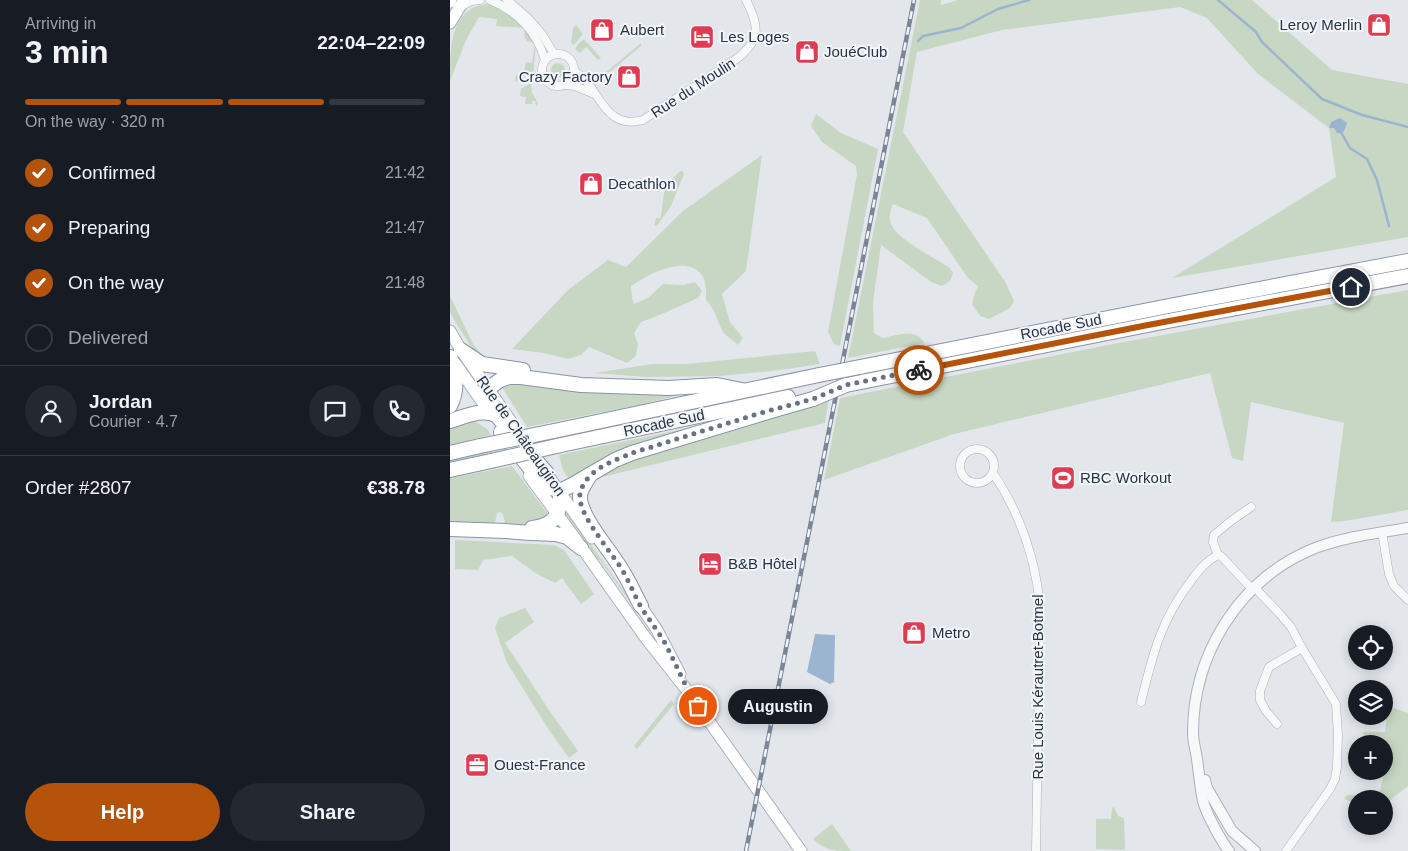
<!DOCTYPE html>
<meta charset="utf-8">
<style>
body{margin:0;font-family:Helvetica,sans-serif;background:#242831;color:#f1f3f6;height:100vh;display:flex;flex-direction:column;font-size:19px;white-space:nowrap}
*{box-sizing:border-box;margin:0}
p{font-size:16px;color:#9ea1a6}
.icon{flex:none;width:28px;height:28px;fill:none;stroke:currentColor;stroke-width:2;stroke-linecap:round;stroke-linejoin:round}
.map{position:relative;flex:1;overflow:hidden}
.sheet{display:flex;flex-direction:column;background:#171b24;width:450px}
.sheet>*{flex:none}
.buttons{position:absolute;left:898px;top:625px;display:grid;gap:10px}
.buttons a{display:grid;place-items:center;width:45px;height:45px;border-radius:50%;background:#171b24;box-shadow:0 2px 12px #0003;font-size:25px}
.pin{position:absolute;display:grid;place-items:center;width:42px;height:42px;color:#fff;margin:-21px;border:2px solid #fff;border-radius:50%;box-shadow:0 1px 5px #0007}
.courier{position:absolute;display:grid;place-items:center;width:50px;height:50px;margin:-25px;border:4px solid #b45309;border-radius:50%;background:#fff;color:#222;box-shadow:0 1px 6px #0007}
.bubble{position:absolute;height:35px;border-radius:18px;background:#171b24;box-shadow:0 2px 12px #0003;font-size:16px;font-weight:700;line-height:35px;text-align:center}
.headline em{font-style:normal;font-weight:700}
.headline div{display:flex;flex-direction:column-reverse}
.headline{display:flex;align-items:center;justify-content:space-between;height:85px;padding:0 25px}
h1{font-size:32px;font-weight:700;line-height:38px}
.bar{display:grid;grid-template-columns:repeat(4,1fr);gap:8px 5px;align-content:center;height:60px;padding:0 25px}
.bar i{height:6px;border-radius:4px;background:#363941}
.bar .active{background:#b45309}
.bar p{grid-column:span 4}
.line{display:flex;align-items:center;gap:12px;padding:0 25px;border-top:1px solid #363941}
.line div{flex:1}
.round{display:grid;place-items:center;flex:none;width:52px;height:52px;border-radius:26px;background:#242831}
ol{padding:0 25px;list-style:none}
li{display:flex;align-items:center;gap:15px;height:55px}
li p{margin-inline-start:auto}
li .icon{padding:5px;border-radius:50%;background:#b45309;color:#fff;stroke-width:4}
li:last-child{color:#9ea1a6}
li i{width:28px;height:28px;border:2px solid #363941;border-radius:50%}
.action{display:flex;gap:10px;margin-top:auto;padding:10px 25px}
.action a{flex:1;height:58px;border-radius:30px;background:#b45309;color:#fff;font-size:20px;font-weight:700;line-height:58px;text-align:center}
.action a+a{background:#242831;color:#f1f3f6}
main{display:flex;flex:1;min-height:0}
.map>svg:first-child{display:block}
.green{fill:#c8d7c3}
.water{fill:#9bb4d0}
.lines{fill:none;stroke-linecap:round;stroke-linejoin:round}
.stream{stroke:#9bb4d0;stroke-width:2.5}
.minor-casing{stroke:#abb1ba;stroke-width:9}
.tertiary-casing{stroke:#abb1ba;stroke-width:12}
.secondary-casing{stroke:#abb1ba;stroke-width:13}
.trunk-casing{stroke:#8993a5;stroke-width:16}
.minor{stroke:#f6f8fa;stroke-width:8}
.tertiary{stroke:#f6f8fa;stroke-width:10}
.secondary{stroke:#fff;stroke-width:11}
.trunk{stroke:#fff;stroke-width:14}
.rail-casing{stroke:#7a8598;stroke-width:4.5}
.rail{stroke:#f3f6f9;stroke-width:2.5;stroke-dasharray:8;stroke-linecap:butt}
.trunk-bridge-casing{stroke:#8993a5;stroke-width:16;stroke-linecap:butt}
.trunk-bridge{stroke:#fff;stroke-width:14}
.done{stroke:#697281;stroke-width:5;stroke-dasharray:0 9}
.route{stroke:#b45309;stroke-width:6}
.labels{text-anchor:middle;stroke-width:4;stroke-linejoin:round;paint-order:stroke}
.poi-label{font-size:15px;fill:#283347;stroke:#f3f6f9;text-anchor:start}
.street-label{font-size:15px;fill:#283347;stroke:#f3f6f9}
</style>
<main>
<section class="sheet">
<div class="headline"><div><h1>3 min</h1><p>Arriving in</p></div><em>22:04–22:09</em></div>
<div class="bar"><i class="active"></i><i class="active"></i><i class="active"></i><i></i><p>On the way · 320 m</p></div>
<ol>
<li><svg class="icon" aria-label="check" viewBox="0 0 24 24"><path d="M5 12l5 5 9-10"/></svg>Confirmed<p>21:42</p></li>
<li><svg class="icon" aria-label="check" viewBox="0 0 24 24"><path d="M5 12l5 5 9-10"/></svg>Preparing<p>21:47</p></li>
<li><svg class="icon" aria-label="check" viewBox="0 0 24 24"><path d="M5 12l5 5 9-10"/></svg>On the way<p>21:48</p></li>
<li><i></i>Delivered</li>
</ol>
<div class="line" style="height:90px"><a class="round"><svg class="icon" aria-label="person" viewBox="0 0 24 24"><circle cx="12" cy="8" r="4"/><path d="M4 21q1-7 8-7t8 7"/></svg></a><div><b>Jordan</b><p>Courier · 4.7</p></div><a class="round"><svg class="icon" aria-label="chat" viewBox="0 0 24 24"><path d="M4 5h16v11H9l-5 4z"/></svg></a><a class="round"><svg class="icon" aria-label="phone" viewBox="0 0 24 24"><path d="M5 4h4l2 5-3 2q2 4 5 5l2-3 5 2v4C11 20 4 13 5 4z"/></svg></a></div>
<div class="line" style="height:65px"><div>Order #2807</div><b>€38.78</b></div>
<div class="action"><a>Help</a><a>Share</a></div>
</section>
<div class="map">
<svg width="958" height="851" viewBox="0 0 958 851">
<rect width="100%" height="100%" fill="#e3e7ec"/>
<g class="green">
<path d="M 470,0 L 491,0 L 491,5 L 508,0 L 802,0 L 882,70 L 958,84 L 958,237 L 722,278 L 886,177 L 879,128 L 808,74 L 757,18 L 730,7 L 552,30 L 467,52 L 453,132 L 556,283 L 564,301 L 560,308 L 539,319 L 530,316 L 522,304 L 525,293 L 528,286 L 518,278 L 477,218 L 443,204 C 440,211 438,219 442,226 C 447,238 487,260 499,267 L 503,273 L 500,281 L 492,286 L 481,282 L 431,245 L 423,302 L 424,333 L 433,338 C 446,335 468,328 474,343 L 398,358 Z"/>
<path d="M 37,4 C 53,8 78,26 85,43 C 87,49 83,62 84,70 L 65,82 L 66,75 L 73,75 L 76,62 L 82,63 L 85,43 L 77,41 L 74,35 L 75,28 L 46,26 L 47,19 L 29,17 L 16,40 L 0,81 C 0,48 0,8 37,4 Z"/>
<path d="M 126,25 L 133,34 L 124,45 L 121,43 L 123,28 Z"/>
<path d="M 134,39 L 151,58 L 148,60 L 136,47 L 130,53 L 125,49 L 129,43 Z"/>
<path d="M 191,43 L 191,46 L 144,85 L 140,81 L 146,75 L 149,78 Z"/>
<circle cx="108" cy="70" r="7"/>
<path d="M 81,83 L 82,93 L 88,103 L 86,106 L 85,101 L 82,101 L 82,104 L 75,104 L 76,97 L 70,96 L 71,89 Z"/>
<path d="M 366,114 L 391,133 L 428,149 L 390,346 L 384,344 L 378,332 L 407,174 L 406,166 L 372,142 L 361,126 Z"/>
<path d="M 312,155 L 296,271 L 272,294 L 280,322 L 293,338 L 288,345 C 283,340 274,335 271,328 C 266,318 265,309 256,300 C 256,292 257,281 251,274 C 235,254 197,275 181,286 L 182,298 L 184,304 L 198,298 L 213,284 L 233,285 L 245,282 L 252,291 L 248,298 C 229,306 211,315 191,322 L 184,333 L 188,344 L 186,356 L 177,363 L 139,347 L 131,355 L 118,359 L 94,353 L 62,349 L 118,290 L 158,260 L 176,267 L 233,211 Z"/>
<path d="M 230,171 L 232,171 L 234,174 L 221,206 L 207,226 L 204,225 L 206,218 L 210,218 L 211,216 L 214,193 L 216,186 Z"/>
<path d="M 958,290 L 958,510 L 895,521 L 881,522 L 894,423 L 801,402 L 793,461 L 782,458 L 760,373 L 504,434 L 374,480 L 390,398 L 658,345 Z"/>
<path d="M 0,296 L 23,344 L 35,359 L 25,353 L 3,318 L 0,312 Z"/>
<path d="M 365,351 L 370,364 L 323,371 L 269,376 L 196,377 L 145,373 L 202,364 L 236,364 Z"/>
<path d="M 71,380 L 72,385 L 237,393 L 189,405 L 77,427 L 50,384 Z"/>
<path d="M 379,400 L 375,423 L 148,478 L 166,467 L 188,457 L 353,405 Z"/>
<path d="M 22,419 L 37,429 L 41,435 L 0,445 L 0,425 Z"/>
<path d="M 272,421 L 120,481 L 113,470 L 109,455 Z"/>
<path d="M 41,450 L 44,455 L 0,464 L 0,459 Z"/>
<path d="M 62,466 L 100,517 L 80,526 L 56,526 L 53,514 L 50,512 L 47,513 L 45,522 L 40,525 L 0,525 L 0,478 Z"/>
<path d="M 115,508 L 186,608 L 185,609 L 150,560 L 144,559 L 112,515 Z"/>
<path d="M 5,540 L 104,545 L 114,550 L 144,594 L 131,604 L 112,578 L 105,583 L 87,574 L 62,556 L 33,560 L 28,570 L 5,569 Z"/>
<path d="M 75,608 L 84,622 L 55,643 L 101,713 L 128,751 L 119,758 L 99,730 L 57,663 L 45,628 L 49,618 Z"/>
<path d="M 221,700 L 224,704 L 187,749 L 184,746 Z"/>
<path d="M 938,706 L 958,713 L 958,786 L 934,805 L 934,799 L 906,799 L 906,806 L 894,798 L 898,795 L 929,794 L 936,766 L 934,760 L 934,744 L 921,744 L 914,738 L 913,732 L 935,732 Z"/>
<path d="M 664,807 L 668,816 L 674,818 L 675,850 L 646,849 L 646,819 L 661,819 L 662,808 Z"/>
<path d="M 382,824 L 401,851 C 384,851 376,851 363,839 Z"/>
</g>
<g class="water">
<path d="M 890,118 L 897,123 L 895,129 L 892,134 L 887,133 L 884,128 L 879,128 L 881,122 Z"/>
<path d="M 365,634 L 385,635 L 384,682 L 380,684 L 357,672 Z"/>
</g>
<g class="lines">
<g class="stream">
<path d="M 768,0 L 806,32 L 812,42 L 872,99 L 912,115 L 958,127"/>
<path d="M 468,41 L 473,36 L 511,28 L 548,9 L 579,0"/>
<path d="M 892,134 L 900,148 L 917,159 L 927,180 L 939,226"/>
</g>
<defs>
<g id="minor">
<path d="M 40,0 C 67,11 87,32 95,60"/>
<path d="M 57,0 L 79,19 L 92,34 L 104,54"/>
<path d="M 12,6 L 21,1 L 30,0"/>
<circle cx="108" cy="70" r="16"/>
<path d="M 124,71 C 150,85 152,131 193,120 L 285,60 C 311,41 310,26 296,0"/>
<path d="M 115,85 L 125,86 L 142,93"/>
<circle cx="527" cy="466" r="17"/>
<path d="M 543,473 C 570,513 585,558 590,605 L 586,851"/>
<path d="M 932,532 L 939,574 L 944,586 L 958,600"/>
<path d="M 768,555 L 763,542 L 764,535 L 781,521 L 801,507"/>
<path d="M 804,587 L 829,613 L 841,627 L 852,648 L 886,704 L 888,735 L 887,767 L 885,779 L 880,789 L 836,851"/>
<path d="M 691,702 C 702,657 711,619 741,581 C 749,570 756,561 768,555 L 771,556 L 802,589"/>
<path d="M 827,724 L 816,711 L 810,700 L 810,691 L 819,667 L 852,648"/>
</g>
<g id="tertiary">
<path d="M 755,780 L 757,788 L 782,831 L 805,851"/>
<path d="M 779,851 C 771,841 756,813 753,801 C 750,787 749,773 747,759 C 746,751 743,742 743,733 C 743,656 787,583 858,551 C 888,538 926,533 958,528"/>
</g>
<g id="secondary">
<path d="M 0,2 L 1,0"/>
<path d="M 0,23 L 14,0"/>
<path d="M 0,331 L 11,350 L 69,433"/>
<path d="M 2,359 L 38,410"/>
<path d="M 92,467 L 142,538"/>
<path d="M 79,476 L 122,534 L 195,637 L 239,693 L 351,851"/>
<path d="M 186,599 L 207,630 L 230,674"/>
</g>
<g id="trunk">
<path d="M 11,350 L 32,364 L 73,370"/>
<path d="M 0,357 C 5,374 9,389 0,406"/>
<path d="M 410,367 L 724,305 L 958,261"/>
<path d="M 396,385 L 723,320 L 958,276"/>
<path d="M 39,412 L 36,399 L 38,389 L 50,380 L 59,377 L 71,377 L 131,385 L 219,388 L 267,385 L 292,390"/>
<path d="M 0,421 C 14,417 32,408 46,415 L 97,473"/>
<path d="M 104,431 L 369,375"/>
<path d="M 51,432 L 92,483 L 100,488 L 109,490 L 114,489 L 122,485 L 165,460 L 182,453 L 331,408 L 363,399"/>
<path d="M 111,445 L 338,397"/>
<path d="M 0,453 L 30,446"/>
<path d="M 0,470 L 41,461"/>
<path d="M 140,475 C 137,481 131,488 130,495 C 128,516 163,553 173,572 C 180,583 185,595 191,606"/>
<path d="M 82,528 C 105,526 113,512 109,490"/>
<path d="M 0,529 L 56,531 L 80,533 L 106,534 L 117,537 L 131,548"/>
</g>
</defs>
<use href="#minor" class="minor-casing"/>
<use href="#tertiary" class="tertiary-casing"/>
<use href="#secondary" class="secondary-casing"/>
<use href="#trunk" class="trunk-casing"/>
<use href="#minor" class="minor"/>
<use href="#tertiary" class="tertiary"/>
<use href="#secondary" class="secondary"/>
<use href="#trunk" class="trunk"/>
<defs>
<path id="rail" d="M 296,851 L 464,0"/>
</defs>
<use href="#rail" class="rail-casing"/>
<use href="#rail" class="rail"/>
<defs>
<g id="trunk-bridge">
<path d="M 369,375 L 410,367"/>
<path d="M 363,399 L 396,385"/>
<path d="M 30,446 L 104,431"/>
<path d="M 41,461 L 111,445"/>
</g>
</defs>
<use href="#trunk-bridge" class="trunk-bridge-casing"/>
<use href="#trunk-bridge" class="trunk-bridge"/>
</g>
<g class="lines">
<path class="done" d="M 248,706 C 235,687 227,666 216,645 C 209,632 199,620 191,607 C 185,596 180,584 174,573 C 168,562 159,552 152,541 C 144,530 128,508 130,494 C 135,470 163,461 182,453 L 314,412 L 363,399 L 396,385 L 469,370"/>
<path class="route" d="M 469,370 L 698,325 L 901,287"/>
</g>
<defs>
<symbol id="shop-square" viewBox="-11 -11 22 22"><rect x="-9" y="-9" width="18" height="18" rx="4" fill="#dd3c52" stroke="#f3f6f9"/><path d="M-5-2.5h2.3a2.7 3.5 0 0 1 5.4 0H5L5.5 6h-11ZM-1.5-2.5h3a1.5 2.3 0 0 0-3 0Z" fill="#fff"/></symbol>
<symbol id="hotel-square" viewBox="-11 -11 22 22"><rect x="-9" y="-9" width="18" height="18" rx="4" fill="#dd3c52" stroke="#f3f6f9"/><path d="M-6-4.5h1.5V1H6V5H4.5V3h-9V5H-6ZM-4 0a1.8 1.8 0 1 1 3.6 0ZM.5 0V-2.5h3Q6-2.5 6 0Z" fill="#fff"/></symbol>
<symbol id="stadium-square" viewBox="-11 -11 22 22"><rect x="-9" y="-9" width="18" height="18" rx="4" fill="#dd3c52" stroke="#f3f6f9"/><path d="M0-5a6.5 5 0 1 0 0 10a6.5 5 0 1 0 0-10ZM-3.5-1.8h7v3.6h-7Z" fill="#fff"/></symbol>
<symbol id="office-square" viewBox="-11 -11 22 22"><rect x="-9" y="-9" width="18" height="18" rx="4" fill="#dd3c52" stroke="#f3f6f9"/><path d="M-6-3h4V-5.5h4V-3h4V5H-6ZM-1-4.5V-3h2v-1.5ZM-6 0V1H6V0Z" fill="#fff"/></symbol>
</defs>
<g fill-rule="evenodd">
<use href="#shop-square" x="915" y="11" width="28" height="28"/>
<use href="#shop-square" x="138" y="16" width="28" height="28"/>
<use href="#hotel-square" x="238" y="23" width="28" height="28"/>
<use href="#shop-square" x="343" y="38" width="28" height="28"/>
<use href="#shop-square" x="165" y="63" width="28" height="28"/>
<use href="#shop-square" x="127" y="170" width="28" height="28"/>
<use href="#stadium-square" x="599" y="464" width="28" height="28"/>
<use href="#hotel-square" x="246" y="550" width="28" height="28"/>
<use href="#shop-square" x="450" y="619" width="28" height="28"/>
<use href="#office-square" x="13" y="751" width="28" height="28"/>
</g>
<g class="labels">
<g class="poi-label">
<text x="912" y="30" text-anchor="end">Leroy Merlin</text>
<text x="170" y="35">Aubert</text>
<text x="270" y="42">Les Loges</text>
<text x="374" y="57">JouéClub</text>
<text x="162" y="82" text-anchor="end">Crazy Factory</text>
<text x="158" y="189">Decathlon</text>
<text x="630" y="483">RBC Workout</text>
<text x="278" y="569">B&amp;B Hôtel</text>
<text x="482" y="638">Metro</text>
<text x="44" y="770">Ouest-France</text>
</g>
<g class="street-label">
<text transform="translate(243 88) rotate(-33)" y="5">Rue du Moulin</text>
<text transform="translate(611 327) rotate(-11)" y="5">Rocade Sud</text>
<text transform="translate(214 423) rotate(-12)" y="5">Rocade Sud</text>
<text transform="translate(71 436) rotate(55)" y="5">Rue de Châteaugiron</text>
<text transform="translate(588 687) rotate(-90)" y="5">Rue Louis Kérautret-Botmel</text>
</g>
</g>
</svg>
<div class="buttons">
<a><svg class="icon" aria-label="locate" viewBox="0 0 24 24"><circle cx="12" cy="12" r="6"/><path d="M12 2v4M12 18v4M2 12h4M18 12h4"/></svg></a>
<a><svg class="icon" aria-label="layers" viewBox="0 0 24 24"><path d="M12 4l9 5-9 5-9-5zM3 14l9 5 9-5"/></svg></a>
<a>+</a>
<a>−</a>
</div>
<div class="pin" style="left:248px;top:706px;background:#ea580c"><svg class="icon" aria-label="bag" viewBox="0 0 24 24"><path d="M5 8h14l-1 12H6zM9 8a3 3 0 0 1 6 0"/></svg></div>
<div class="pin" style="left:901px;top:287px;background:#1f2937"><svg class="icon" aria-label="home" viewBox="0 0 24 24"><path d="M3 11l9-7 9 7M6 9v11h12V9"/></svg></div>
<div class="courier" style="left:469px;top:370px"><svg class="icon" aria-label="bike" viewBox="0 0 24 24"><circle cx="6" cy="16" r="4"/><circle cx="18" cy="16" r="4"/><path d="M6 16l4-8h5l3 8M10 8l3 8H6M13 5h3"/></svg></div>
<div class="bubble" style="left:278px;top:689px;width:100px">Augustin</div>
</div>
</main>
